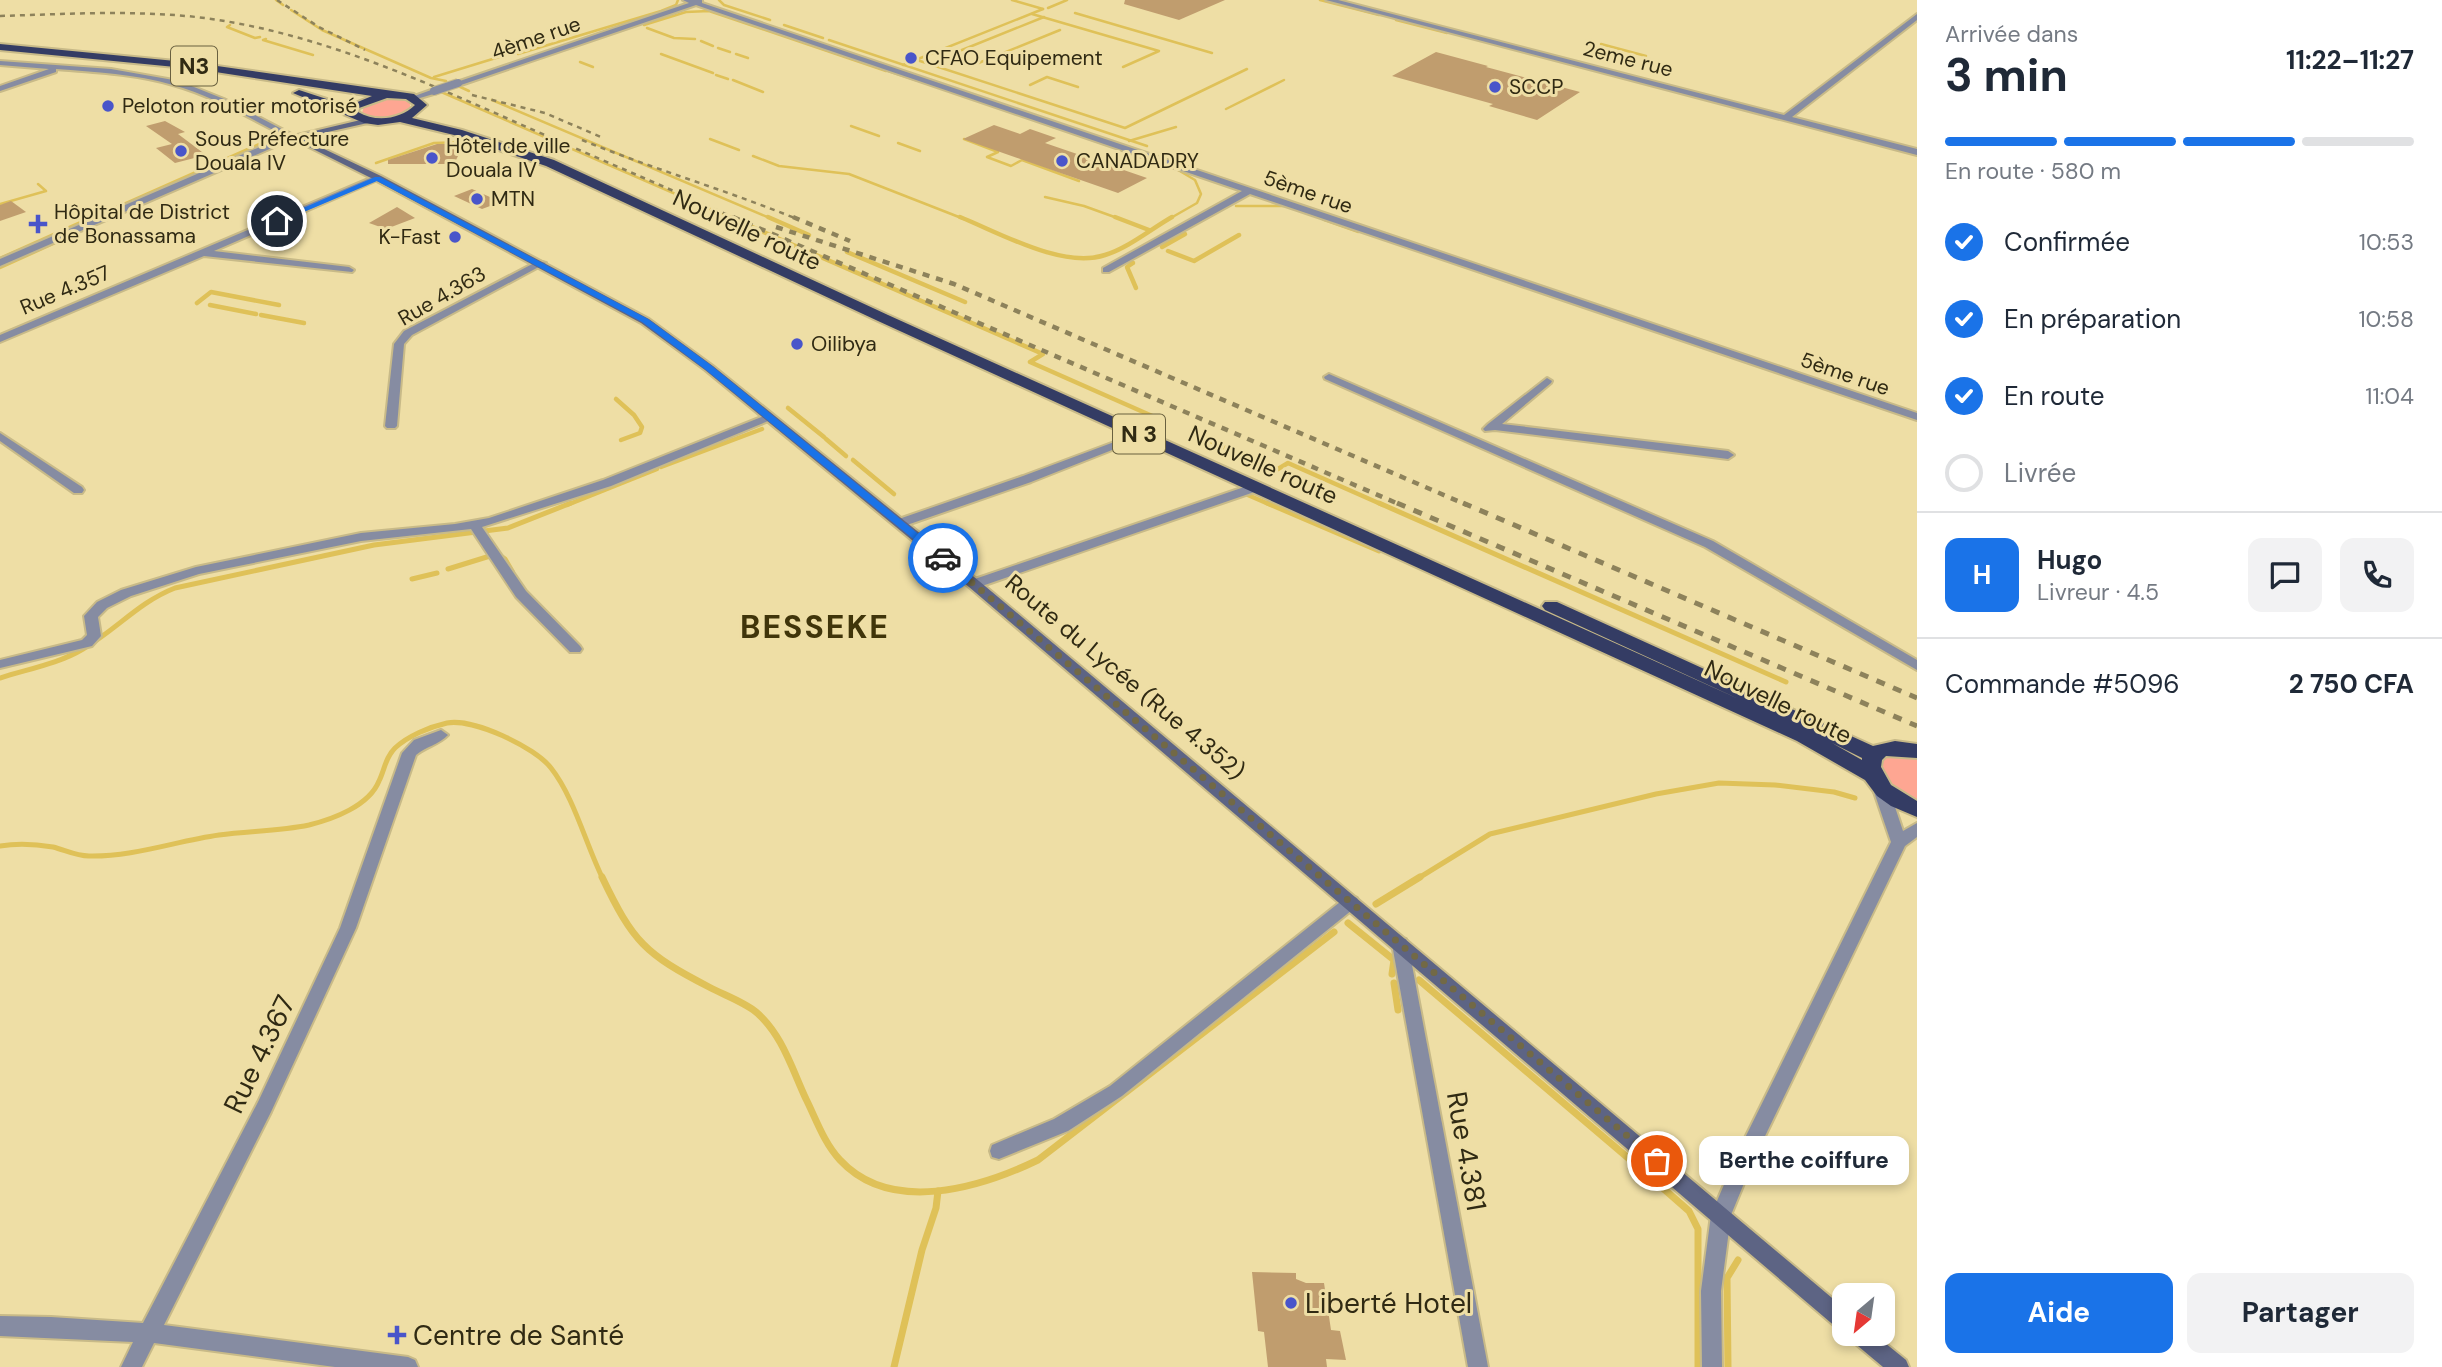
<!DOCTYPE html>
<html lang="fr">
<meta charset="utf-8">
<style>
body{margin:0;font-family:"DM Sans",sans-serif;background:#f2f2f3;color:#1f2937;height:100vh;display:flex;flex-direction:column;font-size:26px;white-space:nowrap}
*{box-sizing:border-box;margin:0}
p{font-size:23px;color:#747a83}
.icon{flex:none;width:38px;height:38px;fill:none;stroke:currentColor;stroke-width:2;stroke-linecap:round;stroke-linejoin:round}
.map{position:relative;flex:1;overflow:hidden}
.sheet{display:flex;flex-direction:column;background:#fff;width:525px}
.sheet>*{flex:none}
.needle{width:46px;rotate:209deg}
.fabs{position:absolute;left:1832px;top:1283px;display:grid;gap:14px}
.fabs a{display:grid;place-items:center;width:63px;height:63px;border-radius:14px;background:#fff;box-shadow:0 4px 10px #0003;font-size:35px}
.pin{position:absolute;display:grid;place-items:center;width:60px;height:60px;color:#fff;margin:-30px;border:4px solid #fff;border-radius:50%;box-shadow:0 2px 7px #0007}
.courier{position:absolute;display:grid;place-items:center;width:70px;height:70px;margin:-35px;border:5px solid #1a73e8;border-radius:50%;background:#fff;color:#222;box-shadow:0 2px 9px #0007}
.bubble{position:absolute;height:49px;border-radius:14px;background:#fff;box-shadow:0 4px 10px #0003;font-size:23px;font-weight:700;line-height:49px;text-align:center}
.head em{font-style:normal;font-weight:700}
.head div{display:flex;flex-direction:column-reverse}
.head{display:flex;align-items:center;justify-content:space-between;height:119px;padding:0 28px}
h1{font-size:46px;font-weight:700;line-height:52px}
.bar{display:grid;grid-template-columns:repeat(4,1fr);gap:10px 7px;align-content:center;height:84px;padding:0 28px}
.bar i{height:9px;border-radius:5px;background:#e0e1e3}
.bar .on{background:#1a73e8}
.bar p{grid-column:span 4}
.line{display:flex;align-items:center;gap:18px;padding:0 28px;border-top:2px solid #e0e1e3}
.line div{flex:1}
.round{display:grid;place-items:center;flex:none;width:74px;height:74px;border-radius:14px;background:#f2f2f3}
ol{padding:0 28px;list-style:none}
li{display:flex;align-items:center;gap:21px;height:77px}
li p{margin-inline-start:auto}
li .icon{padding:7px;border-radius:50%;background:#1a73e8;color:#fff;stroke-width:4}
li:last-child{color:#747a83}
li i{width:38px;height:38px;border:4px solid #e0e1e3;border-radius:50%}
.primary-button{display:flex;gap:14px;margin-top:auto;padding:14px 28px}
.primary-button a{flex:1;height:80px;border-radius:14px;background:#1a73e8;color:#fff;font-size:28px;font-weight:700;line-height:80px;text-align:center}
.primary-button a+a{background:#f2f2f3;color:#1f2937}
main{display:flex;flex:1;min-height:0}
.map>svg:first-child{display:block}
.green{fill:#fea692}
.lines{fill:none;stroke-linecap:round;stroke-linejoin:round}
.stream-far3{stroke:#dfc158;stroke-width:2.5}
.stream-far2{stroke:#dfc158;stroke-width:4.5}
.stream-far1{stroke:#dfc158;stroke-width:5}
.stream{stroke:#dfc158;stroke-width:7}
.building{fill:#c09d6e}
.minor-casing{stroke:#c8ba88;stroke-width:4}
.secondary-casing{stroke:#c8ba88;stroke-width:4}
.trunk-casing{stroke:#c8ba88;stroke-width:4}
.minor{fill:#868ca2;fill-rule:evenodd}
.secondary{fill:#5d6484;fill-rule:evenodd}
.trunk{fill:#343c64;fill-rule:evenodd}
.rail-far2{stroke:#8d825b;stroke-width:2.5;stroke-dasharray:5 5;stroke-linecap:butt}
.rail-far1{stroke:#8d825b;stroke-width:4.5;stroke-dasharray:7 7;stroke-linecap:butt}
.rail{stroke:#8d825b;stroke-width:5;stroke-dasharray:9 9;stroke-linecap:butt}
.minor-bridge-casing{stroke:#c8ba88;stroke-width:10;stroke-linecap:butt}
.minor-bridge{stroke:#868ca2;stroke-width:8}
.route{fill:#1a73e8}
.done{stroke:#726946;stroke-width:7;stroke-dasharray:0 12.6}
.poi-dot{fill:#4955ca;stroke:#eedea5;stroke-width:2.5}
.labels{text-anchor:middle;stroke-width:6;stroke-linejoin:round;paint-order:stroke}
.far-street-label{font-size:21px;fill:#302a13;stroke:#eedea5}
.far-poi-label{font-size:21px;fill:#302a13;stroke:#eedea5;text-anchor:start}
.shield{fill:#eedea5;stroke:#69603f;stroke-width:2}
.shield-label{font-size:23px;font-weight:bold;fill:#302a13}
.street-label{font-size:24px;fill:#302a13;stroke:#eedea5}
.near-street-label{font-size:28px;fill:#302a13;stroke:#eedea5}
.near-poi-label{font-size:28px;fill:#302a13;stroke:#eedea5;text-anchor:start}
.district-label{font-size:32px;font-weight:bold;letter-spacing:2px;fill:#40350a;stroke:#eedea5}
</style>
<main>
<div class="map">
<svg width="1917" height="1367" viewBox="0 0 1917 1367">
<rect width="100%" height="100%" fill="#eedea5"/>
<g class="green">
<path d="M 385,99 L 403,100 L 410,103 L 410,108 C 397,118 377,120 362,113 L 364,106 Z"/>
<path d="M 1887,755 L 1917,756 L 1917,804 L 1889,790 L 1877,764 Z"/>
</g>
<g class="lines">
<g class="stream-far3">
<path d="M 276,0 L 283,5"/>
<path d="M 719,0 L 724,5 L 770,20"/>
<path d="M 1012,0 L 1043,9"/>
<path d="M 1320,0 L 1379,15"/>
<path d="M 1048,8 L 1067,0"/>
<path d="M 291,10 L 322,30 L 431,78 L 446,81"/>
<path d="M 1075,13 L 1212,53"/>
<path d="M 1032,14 L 1159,51 L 1123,67"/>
<path d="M 1396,20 L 1447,33"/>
<path d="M 230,25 L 227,27 L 255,38 L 260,37"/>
<path d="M 644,25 L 686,12 L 709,11 L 886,71"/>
<path d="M 784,25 L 823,38"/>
<path d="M 647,28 L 674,38 L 695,39"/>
<path d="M 266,39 L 263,40 L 313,55"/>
<path d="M 829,40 L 1147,146"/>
<path d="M 701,41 L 713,46"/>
<path d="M 1601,44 L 1646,56"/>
<path d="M 718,48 L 730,52"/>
<path d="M 518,54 L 661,11 L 676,5 L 678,0"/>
<path d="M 661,54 L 713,73"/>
<path d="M 736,54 L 748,58"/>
<path d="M 947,56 L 1044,17"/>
<path d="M 920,61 L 1125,128 L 1247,69"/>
<path d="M 580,62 L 593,67"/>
<path d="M 976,64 L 1060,30"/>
<path d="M 903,65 L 1043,9"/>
<path d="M 888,71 L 928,84"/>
<path d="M 716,75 L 728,79"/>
<path d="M 434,77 L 512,53"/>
<path d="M 733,80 L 763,92"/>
<path d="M 456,85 L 469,91"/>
<path d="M 1030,85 L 1047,77 L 1078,87"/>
<path d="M 938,87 L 1107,145"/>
<path d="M 0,91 L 56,72"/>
<path d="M 439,91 L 733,219"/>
<path d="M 492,100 L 772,219"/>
<path d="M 1226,109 L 1284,80"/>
<path d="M 851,126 L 879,136"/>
<path d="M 710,139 L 739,150"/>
<path d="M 964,139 L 998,152 L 987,157 L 1011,166 L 1022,160 L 1079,181"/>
<path d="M 1129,141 L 1176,127"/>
<path d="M 898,143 L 920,151"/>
<path d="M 255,146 L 274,137"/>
<path d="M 753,156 L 779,166 L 849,174 L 964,219"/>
<path d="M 376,163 L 434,143 L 465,142"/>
<path d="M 1045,197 L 1084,206 L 1120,219"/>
<path d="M 0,204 L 46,191 L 38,184"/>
<path d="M 1236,206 L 1288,206"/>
<path d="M 90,219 L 250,148"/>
<path d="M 1169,219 L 1197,203 L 1201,194 L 1195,180 L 1173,167"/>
</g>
<g class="stream-far2">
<path d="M 729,217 L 1043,354 L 1030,362 L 1159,419"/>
<path d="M 768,217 L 809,235"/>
<path d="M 960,217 C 1000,233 1062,269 1105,255 C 1128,248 1151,229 1172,217"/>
<path d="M 1115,217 L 1149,230"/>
<path d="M 1324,219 L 1358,231"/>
<path d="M 1162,247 L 1185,234"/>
<path d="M 1168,251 L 1194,261 L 1239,235"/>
<path d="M 847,252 L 965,302"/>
<path d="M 0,259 L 94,217"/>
<path d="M 1130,262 L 1133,263 L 1127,267 L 1136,288"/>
<path d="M 0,267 L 75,233"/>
<path d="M 197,303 L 211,292 L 279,305"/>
<path d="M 210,305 L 256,314"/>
<path d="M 261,315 L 304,323"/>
<path d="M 616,399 L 634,415 L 642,427 L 640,433 L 621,440"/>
<path d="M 788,408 L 824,437"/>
<path d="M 826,439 L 846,456"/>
<path d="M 1212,442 L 1244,456"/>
<path d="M 853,460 L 894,494"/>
<path d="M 1265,463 L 1278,469 L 1288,463 L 1383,505"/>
<path d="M 661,467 L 762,429"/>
<path d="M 1241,492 L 1271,505"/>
<path d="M 567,505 L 657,469"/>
</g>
<g class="stream-far1">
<path d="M 1267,503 L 1379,551"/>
<path d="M 1379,503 L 1786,682"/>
<path d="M 498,554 L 505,559 L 512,571"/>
<path d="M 448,569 L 490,556"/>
<path d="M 412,579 L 437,573"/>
<path d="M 0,678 C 28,669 58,664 83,649 C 116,630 139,602 175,588 L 374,545 L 508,528 L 571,503"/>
<path d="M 0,846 C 18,843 35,844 53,847 C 65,850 76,856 89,856 C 133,857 176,841 219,835 C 249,831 280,831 309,825 C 333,819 369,806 379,781 C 385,769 385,758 395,748 C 408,736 429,727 447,723 C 473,718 535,747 551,768 C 574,797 586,845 603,879"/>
<path d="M 1417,879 L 1490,834 L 1656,794 L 1719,783 L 1775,785 L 1834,792 L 1855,798"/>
</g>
<g class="stream">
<path d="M 602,877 C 633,942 645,954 709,987 C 724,995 744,1002 756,1012 C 782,1034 792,1069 806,1099 C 816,1119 824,1143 840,1160 C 891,1215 980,1188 1038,1160 L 1334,932"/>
<path d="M 1376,904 L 1420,877"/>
<path d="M 1348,923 L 1394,960 L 1392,974"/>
<path d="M 1419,980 L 1647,1174"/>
<path d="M 1394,983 L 1398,1010"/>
<path d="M 1656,1182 L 1689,1211 L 1698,1229 L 1698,1367"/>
<path d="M 894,1367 L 922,1250 L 936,1208 L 938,1191"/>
<path d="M 1728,1367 L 1727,1278 L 1738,1260"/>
</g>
</g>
<g class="building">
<path d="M 1125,0 L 1225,0 L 1179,20 L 1124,4 Z"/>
<path d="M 1436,52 L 1488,66 L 1486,67 L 1580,92 L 1537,120 L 1489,106 L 1493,104 L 1392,76 Z"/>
<path d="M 165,121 L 185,132 L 178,134 L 206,155 L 175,163 L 156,148 L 172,144 L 146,126 Z"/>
<path d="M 994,125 L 1020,134 L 1030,129 L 1056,138 L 1045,143 L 1147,178 L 1118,193 L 963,139 Z"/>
<path d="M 437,144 L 464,144 L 454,164 L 388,164 L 388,160 Z"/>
<path d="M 472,189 L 501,202 L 482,209 L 454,196 Z"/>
<path d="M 11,201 L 26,212 L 0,221 L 0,205 Z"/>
<path d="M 397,207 L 415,218 L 386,229 L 369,223 Z"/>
<path d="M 1252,1272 L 1296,1273 L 1296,1279 L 1306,1283 L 1324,1283 L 1331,1330 L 1340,1331 L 1346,1360 L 1326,1359 L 1327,1367 L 1268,1367 L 1264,1332 L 1258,1331 Z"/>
</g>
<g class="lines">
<defs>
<g id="minor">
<path d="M 683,0 L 702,0 L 702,3 L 1917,413 L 1917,420 L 1250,194 L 1109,272 L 1103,272 L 1103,268 L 1242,191 L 696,5 L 461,85 L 454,83 L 689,3 Z"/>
<path d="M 1326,0 L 1338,0 L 1784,115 L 1917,14 L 1917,20 L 1792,117 L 1917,149 L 1917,155 Z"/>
<path d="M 0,61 L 111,69 L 179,81 L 224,99 L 297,137 L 0,266 L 0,259 L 285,136 C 249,118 213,96 173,85 C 136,74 95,72 56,69 L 56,72 L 0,91 L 0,86 L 49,69 L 0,65 Z"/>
<path d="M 434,89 L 438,91 L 437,93 L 413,100 L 409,98 Z"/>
<path d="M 375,176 L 382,178 L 214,251 L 349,267 L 354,270 L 352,272 L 204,256 L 0,342 L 0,335 Z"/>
<path d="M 538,261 L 546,263 L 412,335 L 404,344 L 397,426 L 395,428 L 387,428 L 385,426 L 394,344 L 404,331 Z"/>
<path d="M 1329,374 L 1713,541 L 1917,660 L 1917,670 L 1705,547 L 1325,379 L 1324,377 Z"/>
<path d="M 1547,378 L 1552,381 L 1551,383 L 1502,424 L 1728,451 L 1734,455 L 1728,459 L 1495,430 L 1485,431 L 1483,429 L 1488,424 Z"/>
<path d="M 769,414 L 775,417 L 773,419 L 611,486 L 482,527 L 526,591 L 580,646 L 582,649 L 580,652 L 570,652 L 516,597 L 471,529 L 361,541 L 199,574 L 131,596 L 107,608 L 98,617 L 101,636 L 92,646 L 0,668 L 0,660 L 82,640 L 87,635 L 84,616 L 97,602 L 121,590 L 196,567 L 361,533 L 455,524 L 489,518 L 603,480 Z"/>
<path d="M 1141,432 L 1145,433 L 1145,437 L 1031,482 L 904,526 L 896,526 L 894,523 L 896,520 L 1023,476 Z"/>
<path d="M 0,433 L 82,487 L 84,490 L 82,493 L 74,493 L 0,441 Z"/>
<path d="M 1256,483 L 1260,484 L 1262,487 L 1260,490 L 979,587 L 974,588 L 968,584 L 969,581 Z"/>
<path d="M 441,730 L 448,735 C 440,744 425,747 416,755 L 356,928 L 271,1112 L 164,1325 L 408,1357 L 415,1360 L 418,1367 L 335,1367 L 154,1343 L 142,1367 L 121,1367 L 133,1342 L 0,1336 L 0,1316 L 51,1317 L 143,1323 L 258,1102 L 340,928 L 402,753 L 414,740 Z"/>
<path d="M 1881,784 L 1886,785 L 1889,789 L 1903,831 L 1917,823 L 1917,837 L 1905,846 L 1754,1159 L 1731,1215 L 1721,1291 L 1722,1367 L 1702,1367 L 1701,1291 L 1711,1215 L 1738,1152 L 1891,842 L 1873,789 L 1876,785 Z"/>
<path d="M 1351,896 L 1357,898 L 1359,902 L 1357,906 L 1122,1096 L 1068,1131 L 999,1159 L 992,1157 L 990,1151 L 992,1145 L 1054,1119 L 1110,1086 L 1345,898 Z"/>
<path d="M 1400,938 L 1406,939 L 1408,944 L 1488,1367 L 1468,1367 L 1392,944 L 1394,939 Z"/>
</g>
<g id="secondary">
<path d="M 369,118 L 373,120 L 372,122 L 301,138 L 381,176 L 649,319 L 713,366 L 979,581 L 1844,1308 L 1844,1331 L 1837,1328 L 969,587 L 705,370 L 641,323 L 375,180 L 289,137 Z"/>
<path d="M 1849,1334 L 1874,1334 L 1906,1360 L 1909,1367 L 1883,1367 L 1852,1341 Z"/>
</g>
<path id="trunk" d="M 0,44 L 196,63 L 414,94 L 427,105 L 412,118 L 462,130 L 554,160 L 888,315 L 1741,700 L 1545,610 L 1542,606 L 1545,602 L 1557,602 L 1873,746 L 1895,741 L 1917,744 L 1917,758 L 1886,756 L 1882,760 L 1881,767 L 1891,785 L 1917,801 L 1917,817 L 1891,806 L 1877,796 L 1865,780 L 1797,741 L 878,321 L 546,166 L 454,135 L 400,122 L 378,125 L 364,123 L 293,93 L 299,90 L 348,106 L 372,96 L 196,69 L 0,50 ZM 387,98 L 406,99 L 415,105 C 401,119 376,123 358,112 L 359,108 ZM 1832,743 L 1862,758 L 1862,760 Z"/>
</defs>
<use href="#minor" class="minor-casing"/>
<use href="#secondary" class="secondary-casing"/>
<use href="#trunk" class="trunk-casing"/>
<use href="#minor" class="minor"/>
<use href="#secondary" class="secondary"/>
<use href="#trunk" class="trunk"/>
<g class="rail-far2">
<path d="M 277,0 L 319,27 L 365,50"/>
<path d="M 0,16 C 65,14 132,10 196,17 C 308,30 412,76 513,121 C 588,154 663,186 737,219"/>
<path d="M 472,95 L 545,113 L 601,137"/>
<path d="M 582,140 C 653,169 726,190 797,219"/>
</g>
<g class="rail-far1">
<path d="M 733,217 L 1401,505"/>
<path d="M 793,217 L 850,241"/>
<path d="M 776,227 L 954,284 L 1467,505"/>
</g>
<g class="rail">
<path d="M 1397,503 L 1917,726"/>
<path d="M 1463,503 L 1917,698"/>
</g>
<defs>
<path id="minor-bridge" d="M 434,91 L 458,83"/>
</defs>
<use href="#minor-bridge" class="minor-bridge-casing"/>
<use href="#minor-bridge" class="minor-bridge"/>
</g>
<path class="route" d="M 375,177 L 380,177 L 648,319 L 712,366 L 948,558 L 939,560 L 706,370 L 642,322 L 377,181 L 280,222 L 273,221 Z"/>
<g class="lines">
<path class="done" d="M 943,558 L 1657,1161"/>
</g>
<g class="poi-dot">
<circle cx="911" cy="58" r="7"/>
<circle cx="1495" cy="87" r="7"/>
<circle cx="108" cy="106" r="7"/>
<circle cx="181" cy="151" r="7"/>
<circle cx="432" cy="158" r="7"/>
<circle cx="1062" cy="161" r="7"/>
<circle cx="477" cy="199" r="7"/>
<path d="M34.5 213.5h7v7h7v7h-7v7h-7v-7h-7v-7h7z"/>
<circle cx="455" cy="237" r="7"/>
<circle cx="797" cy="344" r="7"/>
<circle cx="1291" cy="1303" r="7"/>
<path d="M393.5 1324.5h7v7h7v7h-7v7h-7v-7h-7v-7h7z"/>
</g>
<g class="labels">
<g class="far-street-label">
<text transform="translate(536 38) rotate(-19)" y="7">4ème rue</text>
<text transform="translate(1628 59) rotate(14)" y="7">2eme rue</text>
<text transform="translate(1308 192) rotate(19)" y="7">5ème rue</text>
<text transform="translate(65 290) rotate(-23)" y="7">Rue 4.357</text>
<text transform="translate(442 296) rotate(-30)" y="7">Rue 4.363</text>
<text transform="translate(1845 374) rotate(19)" y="7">5ème rue</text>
</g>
<g class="far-poi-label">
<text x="925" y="65">CFAO Equipement</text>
<text x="1509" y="94">SCCP</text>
<text x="122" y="113">Peloton routier motorisé</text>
<text x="195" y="146">Sous Préfecture<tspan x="195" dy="24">Douala IV</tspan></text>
<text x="446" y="153">Hôtel de ville<tspan x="446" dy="24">Douala IV</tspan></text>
<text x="1076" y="168">CANADADRY</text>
<text x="491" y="206">MTN</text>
<text x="54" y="219">Hôpital de District<tspan x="54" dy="24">de Bonassama</tspan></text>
<text x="441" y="244" text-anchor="end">K-Fast</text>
<text x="811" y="351">Oilibya</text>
</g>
<g class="shield">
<rect x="171" y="46.5" width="46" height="39" rx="5"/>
<rect x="1113" y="414.5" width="52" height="39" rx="5"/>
</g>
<g class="shield-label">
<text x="194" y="74">N3</text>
<text x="1139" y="442">N 3</text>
</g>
<g class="street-label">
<text transform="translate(747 230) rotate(25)" y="8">Nouvelle route</text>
<text transform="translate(1263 465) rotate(24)" y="8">Nouvelle route</text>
<text transform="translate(1125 677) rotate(40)" y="8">Route du Lycée (Rue 4.352)</text>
<text transform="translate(1778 702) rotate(26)" y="8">Nouvelle route</text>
</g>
<g class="near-street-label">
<text transform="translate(259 1054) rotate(-64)" y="10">Rue 4.367</text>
<text transform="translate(1467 1151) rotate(80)" y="10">Rue 4.381</text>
</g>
<g class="near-poi-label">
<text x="1305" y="1313">Liberté Hotel</text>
<text x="413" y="1345">Centre de Santé</text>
</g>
<g class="district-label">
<text x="815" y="638">BESSEKE</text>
</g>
</g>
</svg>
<div class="fabs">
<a><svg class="needle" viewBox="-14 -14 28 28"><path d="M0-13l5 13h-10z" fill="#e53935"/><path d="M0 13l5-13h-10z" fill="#747a83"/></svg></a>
</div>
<div class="pin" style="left:1657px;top:1161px;background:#ea580c"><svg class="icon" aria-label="bag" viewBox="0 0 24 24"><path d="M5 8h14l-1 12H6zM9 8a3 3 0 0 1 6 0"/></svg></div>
<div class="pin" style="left:277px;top:221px;background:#1f2937"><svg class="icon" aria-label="home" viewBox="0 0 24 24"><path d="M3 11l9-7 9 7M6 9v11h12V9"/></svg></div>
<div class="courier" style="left:943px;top:558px"><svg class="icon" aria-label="car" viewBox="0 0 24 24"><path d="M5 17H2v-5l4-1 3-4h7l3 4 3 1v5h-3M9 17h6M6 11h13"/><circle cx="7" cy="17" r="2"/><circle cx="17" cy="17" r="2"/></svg></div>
<div class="bubble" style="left:1699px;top:1136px;width:210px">Berthe coiffure</div>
</div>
<section class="sheet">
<div class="head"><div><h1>3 min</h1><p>Arrivée dans</p></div><em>11:22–11:27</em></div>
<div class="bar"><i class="on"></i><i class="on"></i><i class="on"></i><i></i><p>En route · 580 m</p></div>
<ol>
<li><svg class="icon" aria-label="check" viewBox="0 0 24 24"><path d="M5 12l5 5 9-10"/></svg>Confirmée<p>10:53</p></li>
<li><svg class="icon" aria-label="check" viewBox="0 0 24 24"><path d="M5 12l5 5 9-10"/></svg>En préparation<p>10:58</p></li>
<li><svg class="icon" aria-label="check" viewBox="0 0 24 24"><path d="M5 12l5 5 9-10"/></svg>En route<p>11:04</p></li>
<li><i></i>Livrée</li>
</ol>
<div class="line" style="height:126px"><b class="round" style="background:#1a73e8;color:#fff">H</b><div><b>Hugo</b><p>Livreur · 4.5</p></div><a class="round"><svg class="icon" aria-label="chat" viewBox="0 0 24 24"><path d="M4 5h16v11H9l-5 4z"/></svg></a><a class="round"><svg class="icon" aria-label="phone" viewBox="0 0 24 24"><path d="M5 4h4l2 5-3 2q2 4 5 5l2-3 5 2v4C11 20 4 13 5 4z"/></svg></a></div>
<div class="line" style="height:91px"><div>Commande #5096</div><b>2 750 CFA</b></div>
<div class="primary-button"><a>Aide</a><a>Partager</a></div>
</section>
</main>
